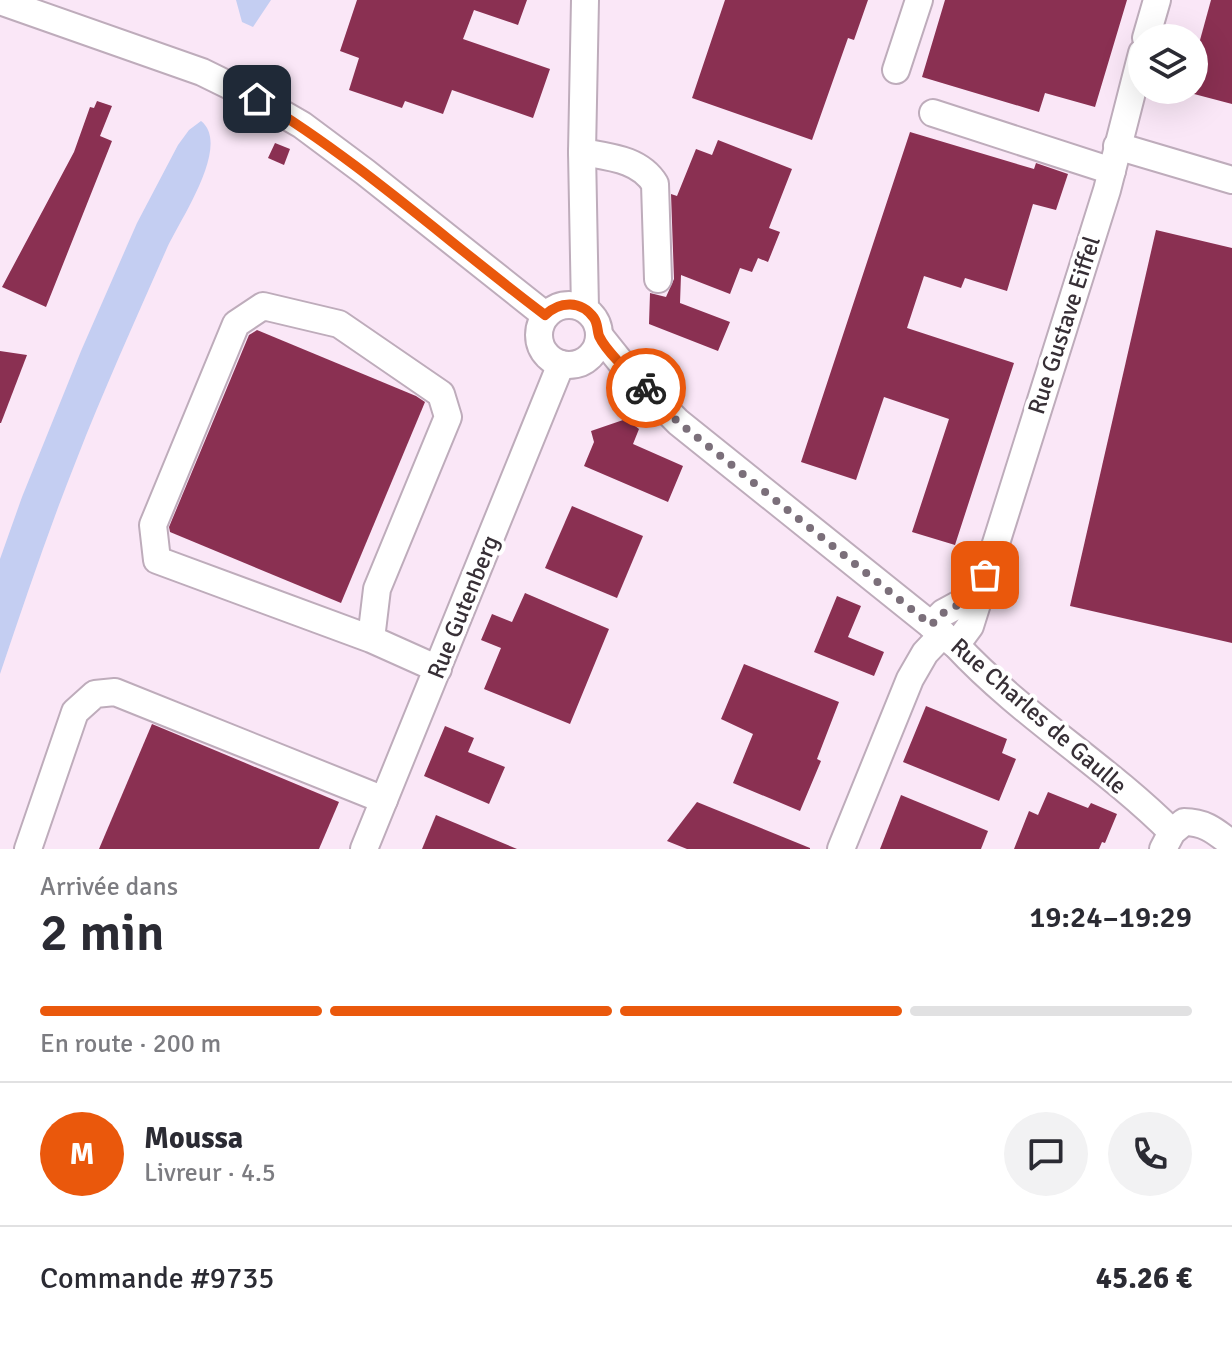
<!DOCTYPE html>
<html lang="fr">
<meta charset="utf-8">
<style>
body{margin:0;font-family:Signika,sans-serif;background:#f2f2f3;color:#2b2b33;height:100vh;display:flex;flex-direction:column;font-size:30px;white-space:nowrap}
*{box-sizing:border-box;margin:0}
p{font-size:26px;color:#7c7c81}
.icon{flex:none;width:44px;height:44px;fill:none;stroke:currentColor;stroke-width:2;stroke-linecap:round;stroke-linejoin:round}
.map{position:relative;height:849px;overflow:hidden}
.sheet{display:flex;flex-direction:column;background:#fff;flex:1}
.sheet>*{flex:none}
.tools{position:absolute;left:1128px;top:24px;display:grid;gap:16px}
.tools a{display:grid;place-items:center;width:80px;height:80px;border-radius:50%;background:#fff;box-shadow:0 8px 32px #0002;font-size:40px}
.pin{position:absolute;display:grid;place-items:center;width:68px;height:68px;color:#fff;margin:-34px;border-radius:16px;box-shadow:0 4px 12px #0006}
.courier{position:absolute;display:grid;place-items:center;width:80px;height:80px;margin:-40px;border:6px solid #ea580c;border-radius:50%;background:#fff;color:#222;box-shadow:0 2px 10px #0007}
.overview em{font-style:normal;font-weight:600}
.overview div{display:flex;flex-direction:column-reverse}
.overview{display:flex;align-items:center;justify-content:space-between;height:136px;padding:0 40px}
h1{font-size:52px;font-weight:600;line-height:60px}
.bar{display:grid;grid-template-columns:repeat(4,1fr);gap:12px 8px;align-content:center;height:96px;padding:0 40px}
.bar i{height:10px;border-radius:6px;background:#e1e1e2}
.bar .current{background:#ea580c}
.bar p{grid-column:span 4}
.line{display:flex;align-items:center;gap:20px;padding:0 40px;border-top:2px solid #e1e1e2}
.line div{flex:1}
.round{display:grid;place-items:center;flex:none;width:84px;height:84px;border-radius:42px;background:#f2f2f3}
.map>svg:first-child{display:block}
.water{fill:#c4cef2}
.building{fill:#8a3052}
.lines{fill:none;stroke-linecap:round;stroke-linejoin:round}
.minor-casing{stroke:#beacbb;stroke-width:30}
.minor{stroke:#fff;stroke-width:26}
.done{stroke:#7b6f7a;stroke-width:8;stroke-dasharray:0 14.4}
.route{stroke:#ea580c;stroke-width:10}
.labels{text-anchor:middle;stroke-width:8;stroke-linejoin:round;paint-order:stroke}
.street-label{font-size:24px;fill:#372f36;stroke:#fff}
</style>
<div class="map">
<svg width="1232" height="849" viewBox="0 0 1232 849">
<rect width="100%" height="100%" fill="#fae7f7"/>
<g class="water">
<path d="M 236,0 L 271,0 L 253,27 L 242,22 Z"/>
<path d="M 201,121 C 232,145 179,221 167,248 C 136,319 104,389 76,461 C 48,531 24,603 0,674 L 0,559 L 22,497 L 81,351 L 137,223 L 178,145 L 189,130 Z"/>
</g>
<g class="building">
<path d="M 357,0 L 527,0 L 518,25 L 474,10 L 463,39 L 550,69 L 533,118 L 452,90 L 443,114 L 405,101 L 402,108 L 349,90 L 359,58 L 340,51 Z"/>
<path d="M 725,0 L 868,0 L 854,40 L 848,38 L 812,140 L 692,98 Z"/>
<path d="M 945,0 L 1127,0 L 1095,107 L 1045,93 L 1039,112 L 922,77 Z"/>
<path d="M 1211,0 L 1232,0 L 1232,104 L 1194,94 L 1194,62 Z"/>
<path d="M 97,101 L 112,106 L 100,136 L 112,141 L 46,307 L 2,287 L 74,152 L 90,107 L 94,108 Z"/>
<path d="M 910,132 L 1034,169 L 1036,163 L 1068,174 L 1056,210 L 1033,204 L 1007,291 L 965,278 L 961,288 L 924,276 L 907,328 L 1014,363 L 955,545 L 912,532 L 949,419 L 884,397 L 856,480 L 801,462 Z"/>
<path d="M 718,140 L 792,169 L 769,228 L 780,232 L 768,262 L 758,258 L 752,272 L 740,268 L 730,294 L 681,275 L 680,303 L 730,322 L 718,351 L 649,324 L 650,293 L 666,297 L 674,279 L 671,194 L 677,196 L 696,149 L 712,155 Z"/>
<path d="M 275,143 L 290,149 L 284,165 L 268,158 Z"/>
<path d="M 1156,230 L 1232,248 L 1232,643 L 1070,606 Z"/>
<path d="M 257,330 L 416,396 L 425,402 L 341,603 L 170,532 L 169,527 L 249,335 Z"/>
<path d="M 0,351 L 27,355 L 1,423 L 0,423 Z"/>
<path d="M 626,419 L 639,429 L 633,444 L 683,466 L 668,502 L 584,466 L 594,442 L 591,431 Z"/>
<path d="M 572,506 L 643,536 L 617,598 L 545,568 Z"/>
<path d="M 525,593 L 609,629 L 570,724 L 484,689 L 501,648 L 481,640 L 492,614 L 512,622 Z"/>
<path d="M 837,596 L 861,606 L 848,637 L 884,652 L 874,676 L 814,652 Z"/>
<path d="M 744,664 L 839,702 L 817,759 L 821,761 L 800,811 L 733,783 L 753,734 L 721,719 Z"/>
<path d="M 926,706 L 1007,739 L 1002,753 L 1016,759 L 999,801 L 903,762 Z"/>
<path d="M 152,724 L 339,802 L 319,849 L 99,849 Z"/>
<path d="M 445,726 L 474,738 L 468,752 L 505,767 L 489,804 L 424,776 Z"/>
<path d="M 1048,792 L 1088,808 L 1091,803 L 1117,814 L 1105,843 L 1102,842 L 1099,849 L 1014,849 L 1029,811 L 1038,815 Z"/>
<path d="M 901,795 L 988,831 L 981,849 L 880,849 Z"/>
<path d="M 697,802 L 810,848 L 810,849 L 687,849 L 667,841 Z"/>
<path d="M 436,815 L 517,849 L 422,849 Z"/>
</g>
<g class="lines">
<defs>
<g id="minor">
<path d="M 585,0 L 582,152 L 585,309"/>
<path d="M 0,1 L 202,72 L 257,99 L 302,125 L 365,172 L 545,315"/>
<path d="M 1146,38 L 1157,0"/>
<path d="M 896,70 L 919,0"/>
<path d="M 933,113 L 1112,171"/>
<path d="M 1117,146 L 1232,180"/>
<path d="M 582,152 C 609,157 640,159 655,184 L 658,279"/>
<circle cx="569" cy="335" r="30"/>
<path d="M 599,335 L 627,370 L 678,422 L 956,645 C 1021,715 1105,765 1172,832"/>
<path d="M 931,625 L 943,613 L 978,594"/>
<path d="M 371,639 L 377,589 L 448,417 L 441,394 L 339,324 L 263,306 L 236,324 L 153,525 L 157,560 L 371,639 L 438,669"/>
<path d="M 956,645 L 970,626 L 1107,190 L 1142,53"/>
<path d="M 28,849 L 75,712 L 95,694 L 115,692 L 384,800"/>
<path d="M 364,849 L 561,364"/>
<path d="M 841,849 L 910,679 L 925,653 L 943,634"/>
<path d="M 1163,849 L 1172,832 L 1184,822 C 1205,822 1215,831 1232,844"/>
</g>
</defs>
<use href="#minor" class="minor-casing"/>
<use href="#minor" class="minor"/>
</g>
<g class="lines">
<path class="done" d="M 646,388 L 678,422 L 931,625 L 943,613 L 978,594 L 985,575"/>
<path class="route" d="M 257,99 C 360,161 449,243 545,315 C 560,301 581,300 594,318 C 598,324 597,330 599,336 C 607,353 632,375 646,388"/>
</g>
<g class="labels">
<g class="street-label">
<text transform="translate(1064 325) rotate(-72)" y="8">Rue Gustave Eiffel</text>
<text transform="translate(463 607) rotate(-68)" y="8">Rue Gutenberg</text>
<text transform="translate(1039 716) rotate(41)" y="8">Rue Charles de Gaulle</text>
</g>
</g>
</svg>
<div class="tools">
<a><svg class="icon" aria-label="layers" viewBox="0 0 24 24"><path d="M12 4l9 5-9 5-9-5zM3 14l9 5 9-5"/></svg></a>
</div>
<div class="pin" style="left:985px;top:575px;background:#ea580c"><svg class="icon" aria-label="bag" viewBox="0 0 24 24"><path d="M5 8h14l-1 12H6zM9 8a3 3 0 0 1 6 0"/></svg></div>
<div class="pin" style="left:257px;top:99px;background:#1f2937"><svg class="icon" aria-label="home" viewBox="0 0 24 24"><path d="M3 11l9-7 9 7M6 9v11h12V9"/></svg></div>
<div class="courier" style="left:646px;top:388px"><svg class="icon" aria-label="bike" viewBox="0 0 24 24"><circle cx="6" cy="16" r="4"/><circle cx="18" cy="16" r="4"/><path d="M6 16l4-8h5l3 8M10 8l3 8H6M13 5h3"/></svg></div>
</div>
<section class="sheet">
<div class="overview"><div><h1>2 min</h1><p>Arrivée dans</p></div><em>19:24–19:29</em></div>
<div class="bar"><i class="current"></i><i class="current"></i><i class="current"></i><i></i><p>En route · 200 m</p></div>
<div class="line" style="height:144px"><b class="round" style="background:#ea580c;color:#fff">M</b><div><b>Moussa</b><p>Livreur · 4.5</p></div><a class="round"><svg class="icon" aria-label="chat" viewBox="0 0 24 24"><path d="M4 5h16v11H9l-5 4z"/></svg></a><a class="round"><svg class="icon" aria-label="phone" viewBox="0 0 24 24"><path d="M5 4h4l2 5-3 2q2 4 5 5l2-3 5 2v4C11 20 4 13 5 4z"/></svg></a></div>
<div class="line" style="height:104px"><div>Commande #9735</div><b>45.26 €</b></div>
</section>
